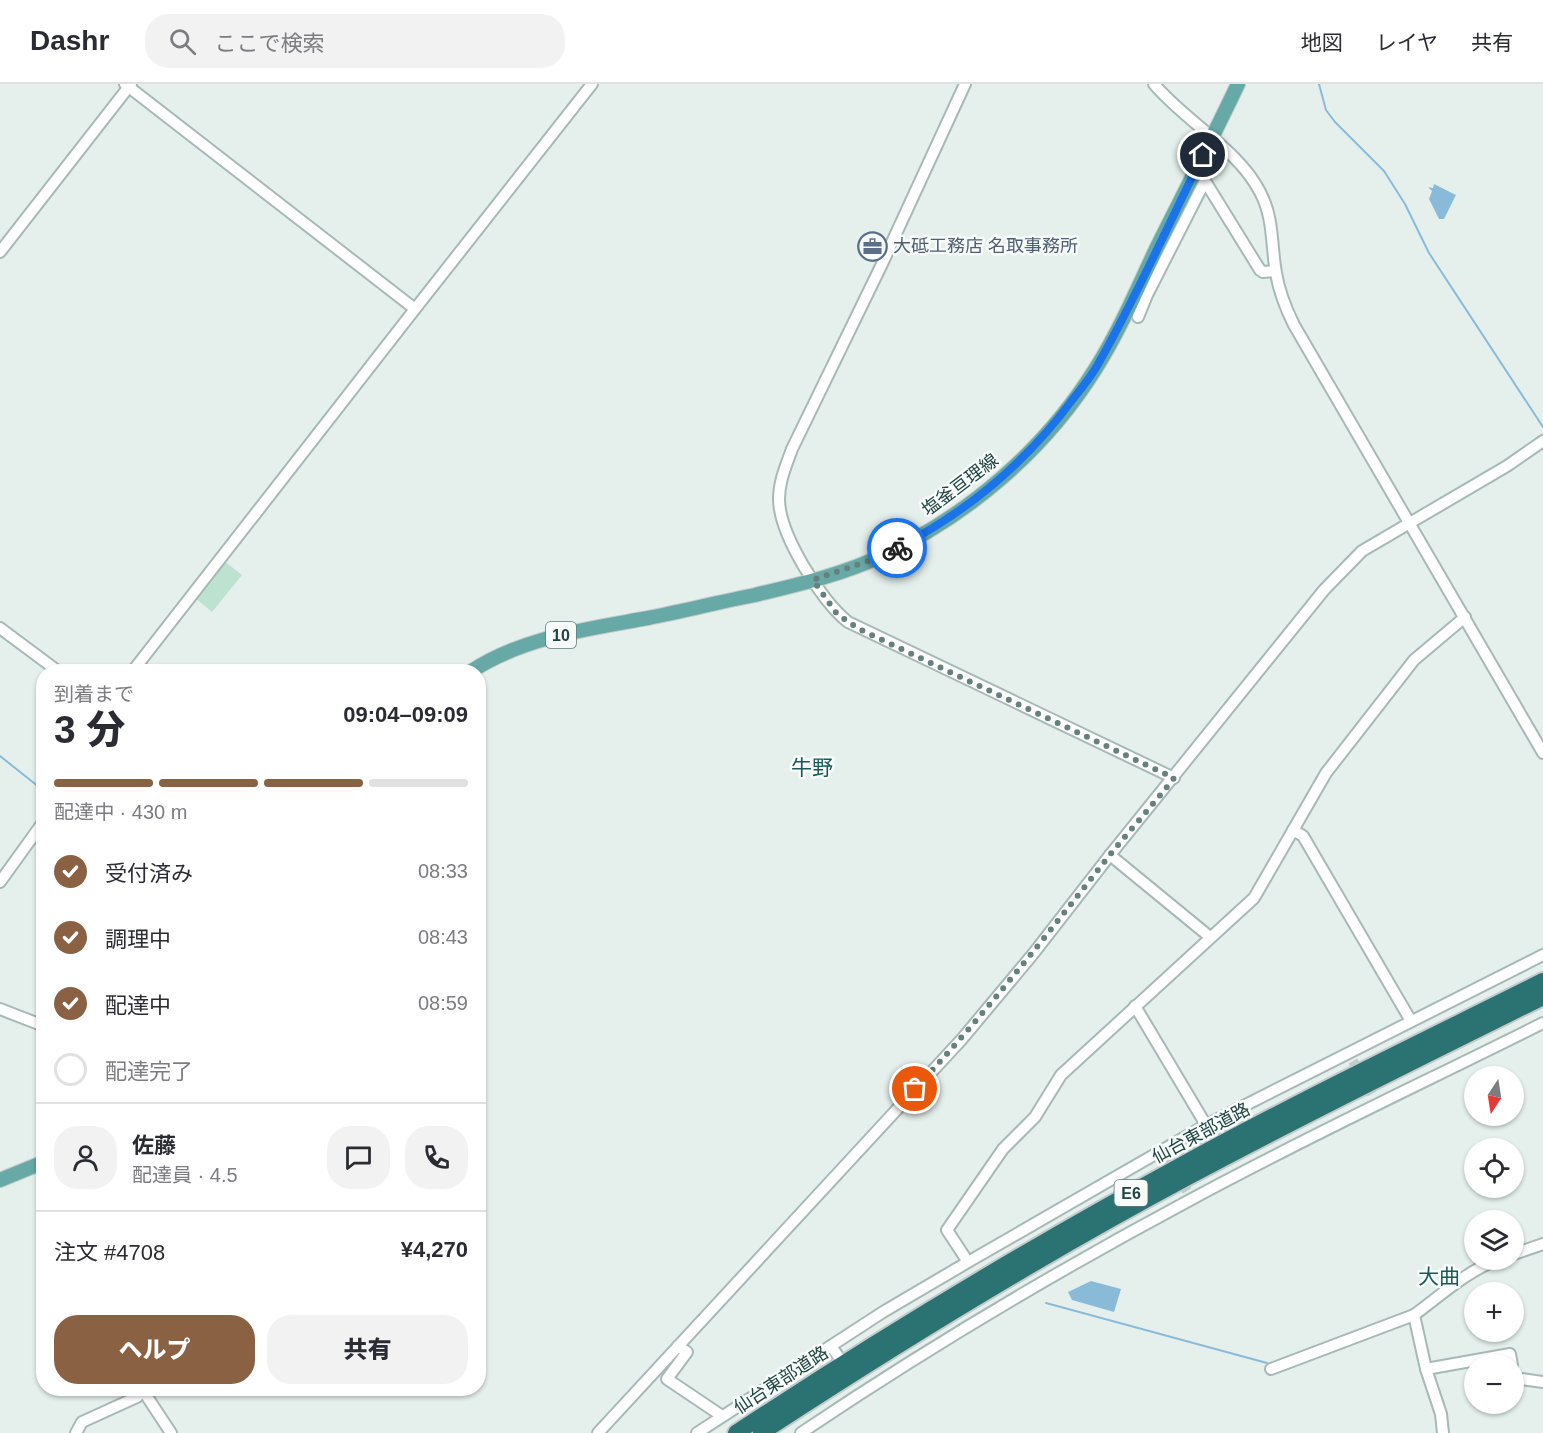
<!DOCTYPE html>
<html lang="ja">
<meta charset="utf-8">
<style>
body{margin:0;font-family:Arial,"Noto Sans JP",sans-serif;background:#f2f2f3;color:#2b2b33;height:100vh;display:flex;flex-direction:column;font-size:22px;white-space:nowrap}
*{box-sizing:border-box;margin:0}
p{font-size:20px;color:#7c7c81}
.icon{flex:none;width:33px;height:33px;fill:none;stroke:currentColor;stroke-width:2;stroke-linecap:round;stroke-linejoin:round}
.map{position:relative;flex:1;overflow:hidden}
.panel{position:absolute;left:36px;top:580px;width:450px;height:732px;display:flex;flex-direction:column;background:#fff;border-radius:24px;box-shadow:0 2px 4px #0004}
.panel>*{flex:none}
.needle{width:39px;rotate:192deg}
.controls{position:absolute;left:1464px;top:982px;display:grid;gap:12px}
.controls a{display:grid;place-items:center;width:60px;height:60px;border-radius:50%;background:#fff;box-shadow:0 2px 4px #0004;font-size:30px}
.pin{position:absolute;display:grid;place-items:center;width:51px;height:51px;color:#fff;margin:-26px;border:3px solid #fff;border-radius:50%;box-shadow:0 2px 6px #0007}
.courier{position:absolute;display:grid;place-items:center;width:60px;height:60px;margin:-30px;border:4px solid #1a73e8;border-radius:50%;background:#fff;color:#222;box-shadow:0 2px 8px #0007}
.overview em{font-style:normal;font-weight:800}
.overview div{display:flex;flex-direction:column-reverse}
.overview{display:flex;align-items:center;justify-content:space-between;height:102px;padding:0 18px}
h1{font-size:39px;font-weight:800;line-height:45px}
.bar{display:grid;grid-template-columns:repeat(4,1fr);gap:9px 6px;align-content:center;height:72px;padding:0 18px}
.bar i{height:8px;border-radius:4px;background:#e1e1e2}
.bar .on{background:#8a6142}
.bar p{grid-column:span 4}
.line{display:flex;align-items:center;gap:15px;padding:0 18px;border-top:2px solid #e1e1e2}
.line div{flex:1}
.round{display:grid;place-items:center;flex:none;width:63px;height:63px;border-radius:24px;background:#f2f2f3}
ol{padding:0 18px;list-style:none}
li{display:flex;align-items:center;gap:18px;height:66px}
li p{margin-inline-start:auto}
li .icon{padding:6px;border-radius:50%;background:#8a6142;color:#fff;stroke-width:4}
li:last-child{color:#7c7c81}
li i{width:33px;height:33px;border:3px solid #e1e1e2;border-radius:50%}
.primary-button{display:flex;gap:12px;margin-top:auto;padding:12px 18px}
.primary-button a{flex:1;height:69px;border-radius:24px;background:#8a6142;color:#fff;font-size:24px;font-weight:800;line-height:69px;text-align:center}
.primary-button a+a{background:#f2f2f3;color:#2b2b33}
header{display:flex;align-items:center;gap:36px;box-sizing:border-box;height:84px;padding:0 30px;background:#fff;border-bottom:2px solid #e1e1e2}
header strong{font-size:28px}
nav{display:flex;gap:33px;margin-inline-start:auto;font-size:21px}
.search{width:420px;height:54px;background:#f2f2f3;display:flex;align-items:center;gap:15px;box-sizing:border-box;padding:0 21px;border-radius:24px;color:#7c7c81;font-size:22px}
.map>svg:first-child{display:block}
.green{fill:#bde2cf}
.water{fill:#89bbd9}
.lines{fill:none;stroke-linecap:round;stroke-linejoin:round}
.stream{stroke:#89bbd9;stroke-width:2}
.minor-tunnel{stroke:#bececb;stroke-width:10;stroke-dasharray:10 5;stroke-linecap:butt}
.minor-casing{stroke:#a7b9b6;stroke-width:14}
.major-casing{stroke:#c1cbca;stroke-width:16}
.highway-casing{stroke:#c1cbca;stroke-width:20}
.minor{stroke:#fff;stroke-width:10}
.major{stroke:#66a9a6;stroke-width:14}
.highway{stroke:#2b7273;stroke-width:16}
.done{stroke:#66807e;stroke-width:6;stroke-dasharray:0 10.8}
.route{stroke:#1a73e8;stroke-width:8}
.labels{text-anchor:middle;stroke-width:5;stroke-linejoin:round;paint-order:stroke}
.shield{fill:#f7fbfa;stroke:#627b79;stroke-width:1.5}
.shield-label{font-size:16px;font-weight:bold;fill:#224442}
.service-label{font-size:18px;fill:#4e5e75;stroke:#f7fbfa;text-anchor:start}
.street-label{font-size:18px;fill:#224442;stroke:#f7fbfa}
.quarter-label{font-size:21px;fill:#1b5957;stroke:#f7fbfa}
</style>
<header>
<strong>Dashr</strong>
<div class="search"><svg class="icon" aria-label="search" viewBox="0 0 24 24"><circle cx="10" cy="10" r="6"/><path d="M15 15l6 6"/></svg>ここで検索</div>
<nav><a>地図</a><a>レイヤ</a><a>共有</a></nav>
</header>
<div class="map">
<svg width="1543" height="1349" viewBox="0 0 1543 1349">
<rect width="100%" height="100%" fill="#e5f0ed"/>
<path class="green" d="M 224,477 L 242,491 L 212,528 L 195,514 Z"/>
<g class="water">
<path d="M 1434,100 L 1456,111 L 1444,135 L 1439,135 L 1429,115 L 1432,107 L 1428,103 L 1433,104 Z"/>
<path d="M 1091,1197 L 1121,1205 L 1114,1228 L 1072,1216 L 1068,1208 Z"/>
</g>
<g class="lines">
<g class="stream">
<path d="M 1319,0 L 1326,26 L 1335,38 L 1384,87 L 1405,120 L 1429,169 L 1543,343"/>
<path d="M 0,672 L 44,707"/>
<path d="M 1514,1165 L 1543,1154"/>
<path d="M 1466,1185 L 1482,1176"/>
<path d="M 1046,1219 L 1267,1279"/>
</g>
<g class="minor-tunnel">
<path d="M 1353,977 L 1372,1010"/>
<path d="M 1167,1075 L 1187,1107"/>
</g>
<defs>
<g id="minor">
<path d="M 125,0 L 415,225 L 132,588"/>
<path d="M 965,0 L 882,180 L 792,365 C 786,382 779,397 779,415 C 779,450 821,517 848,538 L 1174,694"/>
<path d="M 1154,0 C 1185,37 1239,66 1260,108 C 1274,134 1271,161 1276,189 C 1279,207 1286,225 1294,241 L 1543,669"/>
<path d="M 0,168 L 131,0"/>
<path d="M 415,225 L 592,0"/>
<path d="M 1138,233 L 1147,211 L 1205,97 L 1260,186 L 1263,188 L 1275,187"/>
<path d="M 0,544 L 59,588"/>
<path d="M 1293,746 L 1303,752 L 1411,937"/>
<path d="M 1110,771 L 1210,853"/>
<path d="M 0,798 L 44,737"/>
<path d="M 1135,922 L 1206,1041"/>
<path d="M 0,925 L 44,942"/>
<path d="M 1514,1170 L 1543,1160"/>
<path d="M 968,1178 L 947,1146 L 1003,1065 L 1035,1033 L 1061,991 L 1254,814 L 1326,689 L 1414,576 L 1465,533"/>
<path d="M 678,1262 L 687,1268 L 667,1295 L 722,1332"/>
<path d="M 831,1262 L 838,1272"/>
<path d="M 1271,1285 L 1414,1231"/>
<path d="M 1426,1285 L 1510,1270 L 1512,1281"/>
<path d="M 1514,1294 L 1543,1298"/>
<path d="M 142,1305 L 171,1349"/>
<path d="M 76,1349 L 82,1338 L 137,1313 L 142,1305"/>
<path d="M 598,1349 L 962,955 L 1033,870 L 1110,771 L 1324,506 L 1362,467 L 1507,382 L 1543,357"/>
<path d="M 697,1349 L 883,1228 L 968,1178 L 1206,1041 L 1543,871"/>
<path d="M 801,1349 C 926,1265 1057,1187 1190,1116 C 1306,1053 1425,998 1543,939"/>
<path d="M 1443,1349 L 1441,1330 L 1426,1285 L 1414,1231 C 1440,1212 1467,1187 1497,1176"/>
</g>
<g id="major">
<path d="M 470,588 C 523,553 588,545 648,534 C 684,527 719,518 755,511 C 796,501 841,491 879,473 C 967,433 1045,366 1096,284 C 1120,246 1138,203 1157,163 C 1184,109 1212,55 1238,0"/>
<path d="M 0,1096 L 44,1078"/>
</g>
<g id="highway">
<path d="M 736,1349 C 880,1254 1027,1165 1178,1083 C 1298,1017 1421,958 1543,897"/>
<path d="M 761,1349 C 900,1258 1042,1171 1188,1093 C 1305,1030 1424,972 1543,913"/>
</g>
</defs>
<use href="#minor" class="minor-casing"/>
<use href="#major" class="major-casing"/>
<use href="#highway" class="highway-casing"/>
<use href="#minor" class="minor"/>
<use href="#major" class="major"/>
<use href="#highway" class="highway"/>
</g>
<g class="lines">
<path class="done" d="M 897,464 L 877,474 L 813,496 L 837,530 L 859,545 L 1174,694 C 1153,721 1130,746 1109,772 C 1046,852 984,931 915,1005"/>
<path class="route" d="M 897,464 C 967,428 1026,379 1073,315 C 1081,305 1090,294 1097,282 C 1136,214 1168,141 1203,71"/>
</g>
<defs>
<symbol id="office-ring" viewBox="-11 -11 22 22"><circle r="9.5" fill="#f7fbfa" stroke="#5c6f8a" stroke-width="1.5"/><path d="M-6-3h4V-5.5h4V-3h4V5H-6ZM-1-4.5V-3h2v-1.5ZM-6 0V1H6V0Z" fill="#5c6f8a"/></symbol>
</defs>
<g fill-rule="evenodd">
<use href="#office-ring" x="856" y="146" width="33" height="33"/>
</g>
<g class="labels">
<g class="shield">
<rect x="546" y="538" width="30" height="26" rx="4.5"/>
<rect x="1114.5" y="1096" width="33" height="26" rx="4.5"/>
</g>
<g class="shield-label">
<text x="561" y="557">10</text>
<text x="1131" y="1115">E6</text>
</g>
<g class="service-label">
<text x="893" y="168">大砥工務店 名取事務所</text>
</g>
<g class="street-label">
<text transform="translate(960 401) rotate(-37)" y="6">塩釜亘理線</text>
<text transform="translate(1201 1049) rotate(-28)" y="6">仙台東部道路</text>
<text transform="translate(781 1296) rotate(-33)" y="6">仙台東部道路</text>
</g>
<g class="quarter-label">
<text x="812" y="691">牛野</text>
<text x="1439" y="1200">大曲</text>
</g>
</g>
</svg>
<div class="controls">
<a><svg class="needle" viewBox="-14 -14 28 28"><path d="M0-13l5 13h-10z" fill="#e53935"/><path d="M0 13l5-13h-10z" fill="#7c7c81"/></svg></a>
<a><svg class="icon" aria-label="locate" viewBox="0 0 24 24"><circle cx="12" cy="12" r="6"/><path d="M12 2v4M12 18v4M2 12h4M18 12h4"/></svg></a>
<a><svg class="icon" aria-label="layers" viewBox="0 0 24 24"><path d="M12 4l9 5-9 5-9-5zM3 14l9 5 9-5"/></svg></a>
<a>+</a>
<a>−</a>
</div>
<div class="pin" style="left:915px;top:1005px;background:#ea580c"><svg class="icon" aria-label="bag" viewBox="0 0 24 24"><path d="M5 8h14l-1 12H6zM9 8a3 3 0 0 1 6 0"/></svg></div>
<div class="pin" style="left:1203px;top:71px;background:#1f2937"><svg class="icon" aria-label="home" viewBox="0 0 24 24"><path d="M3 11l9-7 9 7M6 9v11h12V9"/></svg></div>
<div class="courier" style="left:897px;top:464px"><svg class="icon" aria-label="bike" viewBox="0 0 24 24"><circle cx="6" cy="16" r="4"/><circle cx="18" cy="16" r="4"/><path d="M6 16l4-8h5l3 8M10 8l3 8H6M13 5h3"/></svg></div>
<section class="panel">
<div class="overview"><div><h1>3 分</h1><p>到着まで</p></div><em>09:04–09:09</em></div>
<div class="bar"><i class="on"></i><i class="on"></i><i class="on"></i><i></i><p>配達中 · 430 m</p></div>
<ol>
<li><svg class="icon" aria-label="check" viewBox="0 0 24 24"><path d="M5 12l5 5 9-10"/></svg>受付済み<p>08:33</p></li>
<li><svg class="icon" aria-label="check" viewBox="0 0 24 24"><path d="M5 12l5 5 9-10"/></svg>調理中<p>08:43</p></li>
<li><svg class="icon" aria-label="check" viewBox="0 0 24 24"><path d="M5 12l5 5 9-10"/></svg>配達中<p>08:59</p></li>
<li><i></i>配達完了</li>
</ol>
<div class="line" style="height:108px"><a class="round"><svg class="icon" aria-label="person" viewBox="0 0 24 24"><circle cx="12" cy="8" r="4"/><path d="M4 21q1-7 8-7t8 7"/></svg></a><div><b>佐藤</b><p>配達員 · 4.5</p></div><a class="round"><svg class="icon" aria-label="chat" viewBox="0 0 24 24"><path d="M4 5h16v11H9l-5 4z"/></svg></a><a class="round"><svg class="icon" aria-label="phone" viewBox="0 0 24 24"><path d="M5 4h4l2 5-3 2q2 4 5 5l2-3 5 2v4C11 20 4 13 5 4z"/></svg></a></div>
<div class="line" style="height:78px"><div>注文 #4708</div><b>¥4,270</b></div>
<div class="primary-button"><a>ヘルプ</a><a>共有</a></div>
</section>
</div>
